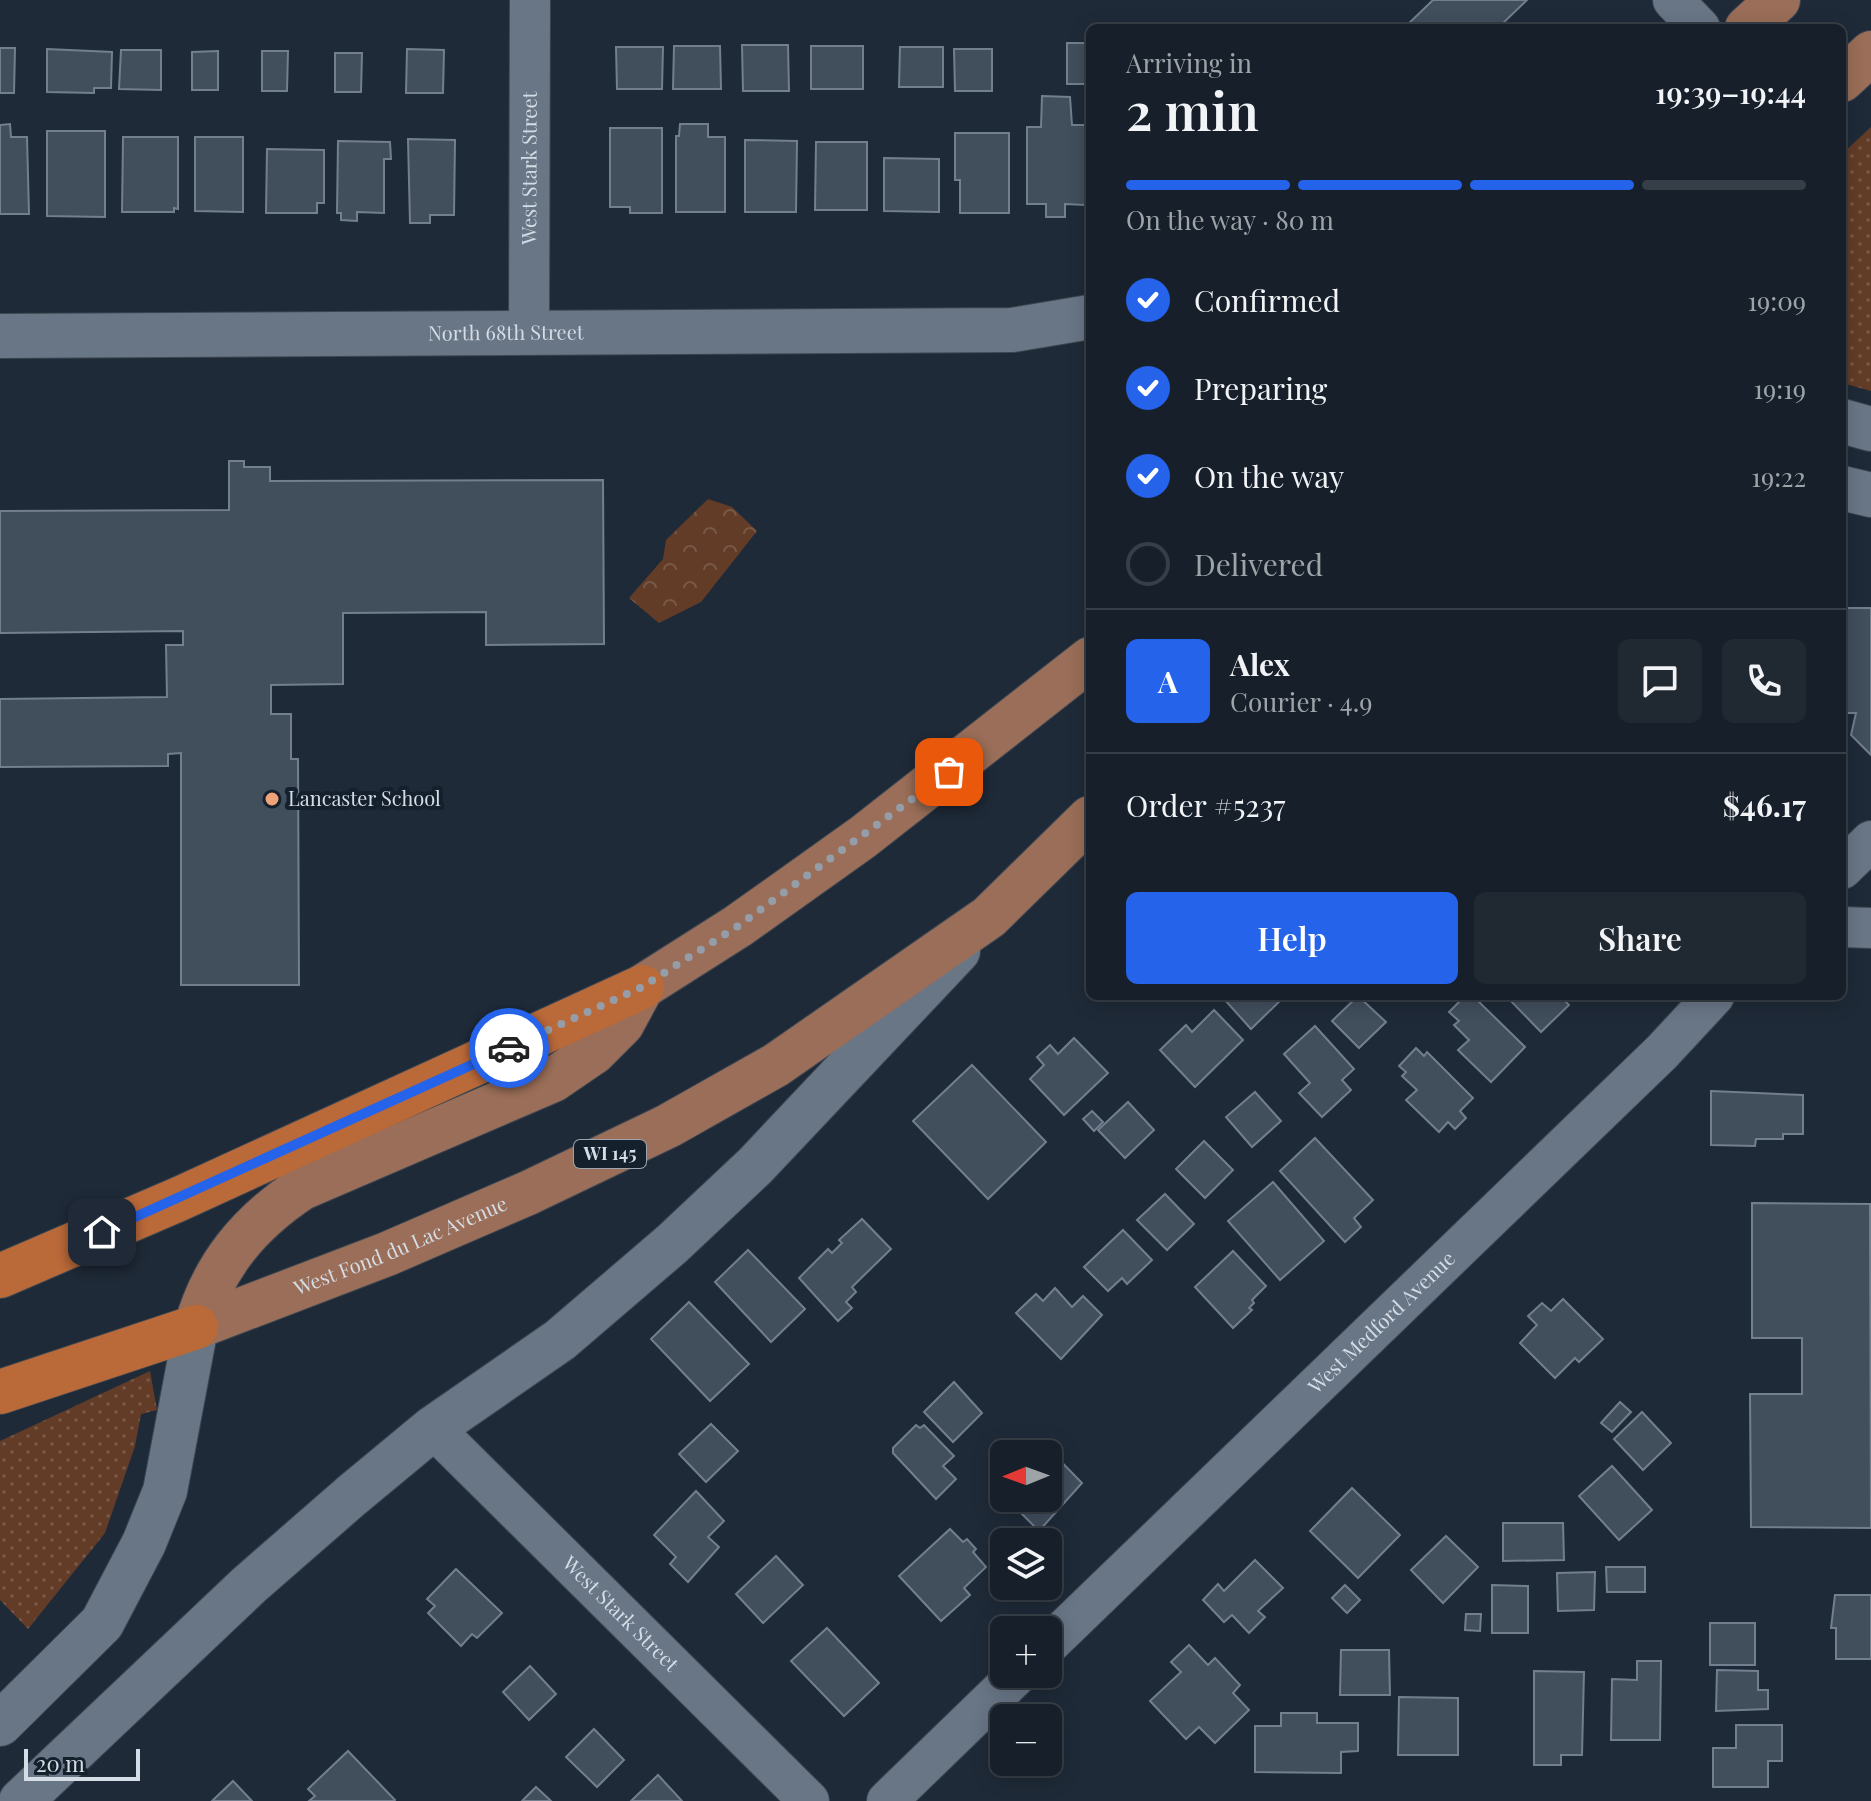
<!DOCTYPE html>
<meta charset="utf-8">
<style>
body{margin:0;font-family:"Playfair Display",serif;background:#202832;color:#f1f3f6;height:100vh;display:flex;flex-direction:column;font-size:30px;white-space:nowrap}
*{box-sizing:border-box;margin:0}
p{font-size:26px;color:#9ea3a8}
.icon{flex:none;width:44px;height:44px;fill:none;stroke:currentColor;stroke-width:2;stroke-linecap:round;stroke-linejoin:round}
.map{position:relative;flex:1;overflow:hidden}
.drawer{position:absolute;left:1086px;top:24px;width:760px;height:976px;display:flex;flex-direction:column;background:#17202a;border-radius:12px;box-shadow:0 4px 20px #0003,0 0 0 2px #363e47}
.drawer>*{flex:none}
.needle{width:52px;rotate:269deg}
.buttons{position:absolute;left:990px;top:1440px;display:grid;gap:16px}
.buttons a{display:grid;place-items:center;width:72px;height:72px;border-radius:12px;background:#17202a;box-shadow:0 4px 20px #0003,0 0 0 2px #363e47;font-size:40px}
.scale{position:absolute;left:24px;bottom:20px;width:116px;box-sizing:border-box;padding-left:8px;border:4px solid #d4dce5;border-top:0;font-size:22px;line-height:28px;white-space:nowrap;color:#d4dce5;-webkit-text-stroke:6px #15202d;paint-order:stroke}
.pin{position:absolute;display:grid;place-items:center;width:68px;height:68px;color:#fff;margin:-34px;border-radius:16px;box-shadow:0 4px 12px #0006}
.courier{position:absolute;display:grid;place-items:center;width:80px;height:80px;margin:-40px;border:6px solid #2563eb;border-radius:50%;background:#fff;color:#222;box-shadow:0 2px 10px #0007}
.summary em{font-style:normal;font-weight:600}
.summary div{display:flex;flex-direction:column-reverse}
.summary{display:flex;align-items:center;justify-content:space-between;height:136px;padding:0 40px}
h1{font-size:52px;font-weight:600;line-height:60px}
.bar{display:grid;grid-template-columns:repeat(4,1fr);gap:12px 8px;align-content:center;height:96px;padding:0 40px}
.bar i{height:10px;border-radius:6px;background:#363e47}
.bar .current{background:#2563eb}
.bar p{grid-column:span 4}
.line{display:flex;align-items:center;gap:20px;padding:0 40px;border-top:2px solid #363e47}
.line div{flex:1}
.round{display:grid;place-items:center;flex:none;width:84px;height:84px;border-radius:12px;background:#202832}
ol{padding:0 40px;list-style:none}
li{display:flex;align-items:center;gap:24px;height:88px}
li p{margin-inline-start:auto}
li .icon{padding:8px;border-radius:50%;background:#2563eb;color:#fff;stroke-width:4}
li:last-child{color:#9ea3a8}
li i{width:44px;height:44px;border:4px solid #363e47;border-radius:50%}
.action{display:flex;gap:16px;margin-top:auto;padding:16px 40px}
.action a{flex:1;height:92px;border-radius:12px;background:#2563eb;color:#fff;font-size:32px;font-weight:600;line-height:92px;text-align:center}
.action a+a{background:#202832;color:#f1f3f6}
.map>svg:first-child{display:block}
.grass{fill:url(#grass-dots)}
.park{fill:url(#park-crowns)}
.building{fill:#414e5c;stroke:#717f8f;stroke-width:2}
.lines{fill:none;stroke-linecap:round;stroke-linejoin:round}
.minor-casing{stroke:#3d4752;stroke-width:42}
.tertiary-casing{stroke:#3d4752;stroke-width:46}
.primary-casing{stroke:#3d4752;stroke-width:46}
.motorway-casing{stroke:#3d4752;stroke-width:46}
.minor{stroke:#697686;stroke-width:40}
.tertiary{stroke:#697686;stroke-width:44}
.primary{stroke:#9a6e58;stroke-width:44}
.motorway{stroke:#ba6939;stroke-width:44}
.done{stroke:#959ea8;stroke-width:8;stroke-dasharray:0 14.4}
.route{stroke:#2563eb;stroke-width:10}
.poi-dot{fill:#efa378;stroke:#15202d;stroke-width:3}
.labels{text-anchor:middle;stroke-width:8;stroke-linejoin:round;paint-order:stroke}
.shield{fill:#15202d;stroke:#9ba4ae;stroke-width:2}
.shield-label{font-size:18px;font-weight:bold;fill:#d4dce5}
.street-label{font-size:20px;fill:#d4dce5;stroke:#15202d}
.poi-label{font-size:20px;fill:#d4dce5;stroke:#15202d;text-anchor:start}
</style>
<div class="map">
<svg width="1871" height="1801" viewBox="0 0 1871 1801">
<defs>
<pattern id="grass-dots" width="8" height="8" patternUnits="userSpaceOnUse" patternTransform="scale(2)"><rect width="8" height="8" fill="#623c27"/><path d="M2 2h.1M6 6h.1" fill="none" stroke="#785846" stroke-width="1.8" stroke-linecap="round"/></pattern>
<pattern id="park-crowns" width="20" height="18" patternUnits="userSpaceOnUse" patternTransform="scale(2)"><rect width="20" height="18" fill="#623c27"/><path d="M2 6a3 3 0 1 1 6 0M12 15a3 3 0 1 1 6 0" fill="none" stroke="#785846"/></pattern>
</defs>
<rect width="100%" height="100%" fill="#1f2a38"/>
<g class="grass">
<path d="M 1871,127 L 1871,391 L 1842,383 L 1842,154 Z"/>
<path d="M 150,1371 L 157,1410 L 141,1414 L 135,1446 L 105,1533 L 28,1629 L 0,1600 L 0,1441 Z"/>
</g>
<path class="park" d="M 708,499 L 732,507 L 757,531 L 701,602 L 659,623 L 629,598 L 663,559 L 666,540 Z"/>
<g class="building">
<path d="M 1433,0 L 1527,0 L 1498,28 L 1404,28 Z"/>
<rect x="1067" y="43" width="23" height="41"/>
<path d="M 742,45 L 788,45 L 789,91 L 743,91 Z"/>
<path d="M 674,46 L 720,46 L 721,89 L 673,89 Z"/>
<rect x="811" y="46" width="52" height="43"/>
<path d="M 616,47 L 663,47 L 662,89 L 617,89 Z"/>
<path d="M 900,47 L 943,47 L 943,87 L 899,87 Z"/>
<path d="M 0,48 L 15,48 L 14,93 L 0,93 Z"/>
<path d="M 47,49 L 112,52 L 111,88 L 94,88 L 94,93 L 47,92 Z"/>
<path d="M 407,49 L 444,50 L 443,93 L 406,93 Z"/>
<path d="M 954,49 L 992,49 L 992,91 L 955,91 Z"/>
<path d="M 121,50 L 161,50 L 161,90 L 119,89 Z"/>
<path d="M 218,51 L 218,90 L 192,90 L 192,52 Z"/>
<path d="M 262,51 L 288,51 L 287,91 L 262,91 Z"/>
<path d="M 335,53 L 362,53 L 361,92 L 335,92 Z"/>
<path d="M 1042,96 L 1070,97 L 1072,125 L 1086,125 L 1085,205 L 1065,204 L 1065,217 L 1046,217 L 1046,204 L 1027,204 L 1027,127 L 1041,127 Z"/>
<path d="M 10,124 L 11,137 L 27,137 L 29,214 L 0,214 L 0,125 Z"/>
<path d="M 680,124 L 708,124 L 708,137 L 725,137 L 725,212 L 676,212 L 676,136 L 679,136 Z"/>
<path d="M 610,128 L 662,128 L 662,213 L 630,213 L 630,207 L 610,207 Z"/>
<path d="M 47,131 L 105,131 L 105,217 L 47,216 Z"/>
<path d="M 955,133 L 1009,133 L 1009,213 L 960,213 L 960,180 L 955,180 Z"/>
<path d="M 123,137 L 178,137 L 178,209 L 174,208 L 174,212 L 122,212 Z"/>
<path d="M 195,137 L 243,137 L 243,212 L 195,211 Z"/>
<path d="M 408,139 L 455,140 L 454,215 L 430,215 L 430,223 L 410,223 Z"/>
<path d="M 745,140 L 797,141 L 796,212 L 745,212 Z"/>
<path d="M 338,141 L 390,142 L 391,159 L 384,159 L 384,213 L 357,212 L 357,221 L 341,220 L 341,213 L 337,213 Z"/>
<path d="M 816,142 L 867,142 L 867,210 L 815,210 Z"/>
<path d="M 267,149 L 324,150 L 324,203 L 317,203 L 317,213 L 266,213 Z"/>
<path d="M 884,158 L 939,159 L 939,212 L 884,211 Z"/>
<path d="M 229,461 L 244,461 L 244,467 L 270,467 L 270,481 L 603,480 L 604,644 L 486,645 L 486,612 L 343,613 L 343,684 L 271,685 L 271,714 L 291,714 L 291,759 L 298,759 L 299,985 L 181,985 L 181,753 L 168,754 L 168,766 L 0,767 L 0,699 L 167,697 L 166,645 L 183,645 L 183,631 L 0,633 L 0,511 L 229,510 Z"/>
<path d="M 1842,608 L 1871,608 L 1871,755 L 1851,735 L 1856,713 L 1842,713 Z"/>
<path d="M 1227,996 L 1285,996 L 1251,1029 L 1224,999 Z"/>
<path d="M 1358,996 L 1386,1022 L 1359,1048 L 1332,1021 Z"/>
<path d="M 1465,996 L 1473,996 L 1525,1047 L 1491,1082 L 1458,1050 L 1469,1040 L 1454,1025 L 1459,1021 L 1449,1012 Z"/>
<path d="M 1506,996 L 1568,996 L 1564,1000 L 1569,1005 L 1541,1032 Z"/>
<path d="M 1214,1010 L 1243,1040 L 1195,1087 L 1160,1050 L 1186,1025 L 1192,1032 Z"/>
<path d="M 1315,1026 L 1354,1069 L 1342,1080 L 1351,1090 L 1322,1117 L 1299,1093 L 1310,1083 L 1284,1054 Z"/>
<path d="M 1074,1038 L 1108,1073 L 1064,1115 L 1030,1079 L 1044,1065 L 1037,1057 L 1050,1045 L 1058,1054 Z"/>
<path d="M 1416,1048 L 1424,1056 L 1427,1052 L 1473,1098 L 1460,1111 L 1466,1118 L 1455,1129 L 1448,1122 L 1439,1132 L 1406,1100 L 1417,1090 L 1402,1076 L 1406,1072 L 1399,1066 Z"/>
<path d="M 972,1065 L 1046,1142 L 988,1199 L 913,1121 Z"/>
<path d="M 1711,1091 L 1803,1095 L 1803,1134 L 1783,1134 L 1783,1139 L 1756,1139 L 1755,1146 L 1711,1145 Z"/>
<path d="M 1255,1092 L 1281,1121 L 1252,1147 L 1226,1117 Z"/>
<path d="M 1128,1102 L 1154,1130 L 1125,1158 L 1098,1130 Z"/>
<path d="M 1092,1111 L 1103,1122 L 1094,1131 L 1083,1119 Z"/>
<path d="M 1315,1138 L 1373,1200 L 1354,1218 L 1361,1227 L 1345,1242 L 1280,1171 Z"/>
<path d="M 1204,1141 L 1233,1170 L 1205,1198 L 1176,1169 Z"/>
<path d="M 1273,1182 L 1324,1241 L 1280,1280 L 1228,1221 Z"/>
<path d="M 1165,1194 L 1194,1224 L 1167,1250 L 1137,1220 Z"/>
<path d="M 1752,1203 L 1870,1204 L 1871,1528 L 1751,1527 L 1750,1394 L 1802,1394 L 1802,1338 L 1752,1338 Z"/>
<path d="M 862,1219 L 891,1249 L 852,1287 L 856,1292 L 846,1302 L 852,1308 L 838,1321 L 799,1278 L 828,1249 L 832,1253 L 842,1243 L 839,1240 Z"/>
<path d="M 1123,1230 L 1152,1260 L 1127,1284 L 1122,1278 L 1108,1291 L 1084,1267 Z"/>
<path d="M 748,1250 L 805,1309 L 771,1342 L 715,1282 Z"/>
<path d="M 1233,1251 L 1266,1286 L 1252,1300 L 1254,1303 L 1249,1308 L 1252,1310 L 1233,1328 L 1195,1287 Z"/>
<path d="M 1055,1288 L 1072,1307 L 1083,1296 L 1102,1315 L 1061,1359 L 1016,1313 L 1036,1294 L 1043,1301 Z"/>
<path d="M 1563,1299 L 1603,1339 L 1579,1362 L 1575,1358 L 1555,1378 L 1520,1343 L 1537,1325 L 1528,1316 L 1542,1303 L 1551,1311 Z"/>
<path d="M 689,1302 L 749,1364 L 710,1401 L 651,1339 Z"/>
<path d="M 954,1382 L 982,1413 L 953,1442 L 924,1412 Z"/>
<path d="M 1620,1402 L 1631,1412 L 1612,1432 L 1601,1423 Z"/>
<path d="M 1642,1412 L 1671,1443 L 1643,1470 L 1614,1439 Z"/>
<path d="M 711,1424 L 738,1451 L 706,1482 L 679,1454 Z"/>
<path d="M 916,1425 L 920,1428 L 924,1425 L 954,1456 L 943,1466 L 956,1479 L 936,1499 L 893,1453 L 893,1448 Z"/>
<path d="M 1047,1447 L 1082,1483 L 1039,1531 L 1006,1498 L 1048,1498 L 1048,1454 L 1040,1454 Z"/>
<path d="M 1612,1466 L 1652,1510 L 1619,1540 L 1579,1496 Z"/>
<path d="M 1352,1488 L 1400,1535 L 1358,1578 L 1310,1531 Z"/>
<path d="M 696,1491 L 724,1521 L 708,1537 L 719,1547 L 688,1582 L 670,1564 L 676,1557 L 654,1535 Z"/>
<path d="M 1503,1523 L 1563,1523 L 1564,1560 L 1503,1561 Z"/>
<path d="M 950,1529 L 963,1542 L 967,1539 L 976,1549 L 973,1552 L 986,1567 L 964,1588 L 970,1595 L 941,1621 L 899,1576 Z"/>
<path d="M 1446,1536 L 1478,1567 L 1443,1603 L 1411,1570 Z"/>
<path d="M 776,1556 L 803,1585 L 763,1623 L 736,1594 Z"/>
<path d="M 1255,1560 L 1283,1588 L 1258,1611 L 1265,1617 L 1249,1633 L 1232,1615 L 1224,1622 L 1203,1600 L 1218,1584 L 1224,1591 Z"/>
<path d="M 1606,1567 L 1645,1567 L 1645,1592 L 1607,1592 Z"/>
<path d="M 456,1569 L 502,1613 L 477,1638 L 472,1634 L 461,1646 L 428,1613 L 435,1606 L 427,1599 Z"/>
<path d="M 1595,1572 L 1594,1610 L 1558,1611 L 1557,1573 Z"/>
<path d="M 1345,1585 L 1360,1600 L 1347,1613 L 1332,1598 Z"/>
<path d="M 1492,1585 L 1528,1586 L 1528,1633 L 1492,1633 Z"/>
<path d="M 1835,1595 L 1871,1595 L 1871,1659 L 1836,1659 L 1836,1628 L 1831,1628 Z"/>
<path d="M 1466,1614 L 1481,1614 L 1480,1631 L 1465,1630 Z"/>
<rect x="1710" y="1623" width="45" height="42"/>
<path d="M 827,1628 L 879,1683 L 844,1716 L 791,1661 Z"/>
<path d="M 1189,1645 L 1208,1665 L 1215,1658 L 1240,1685 L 1233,1693 L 1249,1710 L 1215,1743 L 1199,1727 L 1186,1739 L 1150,1701 L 1181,1672 L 1171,1662 Z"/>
<path d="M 1341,1650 L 1389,1650 L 1390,1695 L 1340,1695 Z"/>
<path d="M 1637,1661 L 1661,1661 L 1660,1740 L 1611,1740 L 1612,1679 L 1637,1680 Z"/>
<path d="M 530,1666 L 556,1694 L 529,1720 L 503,1692 Z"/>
<path d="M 1717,1670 L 1758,1671 L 1758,1690 L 1768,1690 L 1768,1709 L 1716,1711 Z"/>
<path d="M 1534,1671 L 1584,1672 L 1582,1755 L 1561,1755 L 1561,1765 L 1534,1765 Z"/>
<path d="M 1399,1697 L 1458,1698 L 1458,1755 L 1398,1755 Z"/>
<path d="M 1281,1713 L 1317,1713 L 1317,1723 L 1358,1723 L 1358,1751 L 1341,1752 L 1341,1773 L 1255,1772 L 1255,1726 L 1281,1726 Z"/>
<path d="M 1736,1725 L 1782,1725 L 1782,1761 L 1768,1761 L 1768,1787 L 1713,1787 L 1713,1748 L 1736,1748 Z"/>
<path d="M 594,1729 L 624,1760 L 597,1787 L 566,1757 Z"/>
<path d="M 348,1751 L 395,1800 L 394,1801 L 309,1801 L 315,1796 L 308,1789 Z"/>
<path d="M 658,1775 L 682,1801 L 631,1801 Z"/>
<path d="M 233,1781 L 252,1801 L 212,1801 Z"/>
<path d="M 536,1787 L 551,1801 L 522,1801 Z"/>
</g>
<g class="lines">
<defs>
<g id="minor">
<path d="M 1673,0 L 1700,28"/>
<path id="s1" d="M 529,334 L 530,0"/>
<path d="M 1842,869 L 1871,841"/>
<path d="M 1842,927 L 1871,928"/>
<path id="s2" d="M 433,1428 L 809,1801"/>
<path id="s3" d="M 1048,1645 L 1662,1052 L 1714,996"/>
<path d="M 887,1801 L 1018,1674"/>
</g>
<g id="tertiary">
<path id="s4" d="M 0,336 L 1012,330 L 1090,317"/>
<path d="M 1842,421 L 1871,429"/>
<path d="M 1842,488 L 1871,495"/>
<path d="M 0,1724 L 102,1623 L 144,1543 L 165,1491 L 196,1327"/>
<path d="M 21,1801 L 249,1585 L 351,1496 L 433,1428 L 560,1340 L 672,1244 L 755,1166 L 958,951"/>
</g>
<g id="primary">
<path d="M 1747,28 L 1778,0"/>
<path d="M 1842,80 L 1871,53"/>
<path d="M 196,1327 C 213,1266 249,1223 302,1188 L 553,1080 L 594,1052 L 622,1024 L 642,987 L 738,926 L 863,837 L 1090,659"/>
<path id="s5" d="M 196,1327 L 387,1254 L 528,1193 L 668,1126 L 776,1065 L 989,917 L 1090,818"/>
</g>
<g id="motorway">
<path d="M 0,1276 L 179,1199 L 642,987"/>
<path d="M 0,1392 L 196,1327"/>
</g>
</defs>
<use href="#minor" class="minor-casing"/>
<use href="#tertiary" class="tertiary-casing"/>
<use href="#primary" class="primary-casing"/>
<use href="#motorway" class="motorway-casing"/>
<use href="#minor" class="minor"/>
<use href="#tertiary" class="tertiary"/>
<use href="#primary" class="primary"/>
<use href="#motorway" class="motorway"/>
</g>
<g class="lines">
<path class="done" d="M 509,1048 L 642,987 L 738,926 L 949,772"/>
<path class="route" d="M 102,1232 L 509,1048"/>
</g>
<circle class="poi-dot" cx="272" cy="799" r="8"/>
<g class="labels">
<rect class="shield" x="574" y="1140" width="72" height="28" rx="6"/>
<g class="shield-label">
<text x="610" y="1160">WI 145</text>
</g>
<g class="street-label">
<text dy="7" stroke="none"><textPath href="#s1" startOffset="166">West Stark Street</textPath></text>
<text dy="7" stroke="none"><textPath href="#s4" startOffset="506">North 68th Street</textPath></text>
<text dy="7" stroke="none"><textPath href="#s5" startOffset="220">West Fond du Lac Avenue</textPath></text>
<text dy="7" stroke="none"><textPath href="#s3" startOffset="464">West Medford Avenue</textPath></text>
<text dy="7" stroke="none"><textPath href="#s2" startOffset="264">West Stark Street</textPath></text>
</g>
<g class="poi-label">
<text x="288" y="806">Lancaster School</text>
</g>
</g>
</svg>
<div class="buttons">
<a><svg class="needle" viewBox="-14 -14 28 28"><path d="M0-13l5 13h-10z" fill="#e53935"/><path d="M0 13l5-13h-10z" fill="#9ea3a8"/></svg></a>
<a><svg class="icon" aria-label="layers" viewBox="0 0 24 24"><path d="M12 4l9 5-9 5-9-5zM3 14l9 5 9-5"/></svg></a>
<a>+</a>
<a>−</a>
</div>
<div class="scale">20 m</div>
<div class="pin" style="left:949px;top:772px;background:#ea580c"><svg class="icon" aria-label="bag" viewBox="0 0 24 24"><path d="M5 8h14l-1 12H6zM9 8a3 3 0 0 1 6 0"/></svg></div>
<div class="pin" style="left:102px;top:1232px;background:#1f2937"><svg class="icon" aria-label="home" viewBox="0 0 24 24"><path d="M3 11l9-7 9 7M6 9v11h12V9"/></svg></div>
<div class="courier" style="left:509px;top:1048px"><svg class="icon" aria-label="car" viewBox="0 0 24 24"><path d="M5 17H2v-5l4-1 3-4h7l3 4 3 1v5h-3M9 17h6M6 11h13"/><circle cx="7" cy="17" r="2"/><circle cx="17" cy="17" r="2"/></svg></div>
<section class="drawer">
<div class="summary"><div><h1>2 min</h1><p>Arriving in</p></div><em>19:39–19:44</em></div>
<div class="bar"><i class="current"></i><i class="current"></i><i class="current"></i><i></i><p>On the way · 80 m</p></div>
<ol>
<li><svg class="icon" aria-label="check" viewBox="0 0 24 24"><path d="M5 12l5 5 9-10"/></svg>Confirmed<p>19:09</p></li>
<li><svg class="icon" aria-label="check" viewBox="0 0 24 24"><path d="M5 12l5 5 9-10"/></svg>Preparing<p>19:19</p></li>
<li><svg class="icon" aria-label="check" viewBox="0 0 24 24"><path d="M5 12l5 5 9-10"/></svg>On the way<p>19:22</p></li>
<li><i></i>Delivered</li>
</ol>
<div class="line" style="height:144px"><b class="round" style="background:#2563eb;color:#fff">A</b><div><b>Alex</b><p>Courier · 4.9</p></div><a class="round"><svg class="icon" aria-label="chat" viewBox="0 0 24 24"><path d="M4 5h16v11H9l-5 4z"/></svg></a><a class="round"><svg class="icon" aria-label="phone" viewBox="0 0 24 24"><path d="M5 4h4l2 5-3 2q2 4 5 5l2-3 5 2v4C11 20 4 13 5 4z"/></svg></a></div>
<div class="line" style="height:104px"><div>Order #5237</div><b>$46.17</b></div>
<div class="action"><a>Help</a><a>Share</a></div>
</section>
</div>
